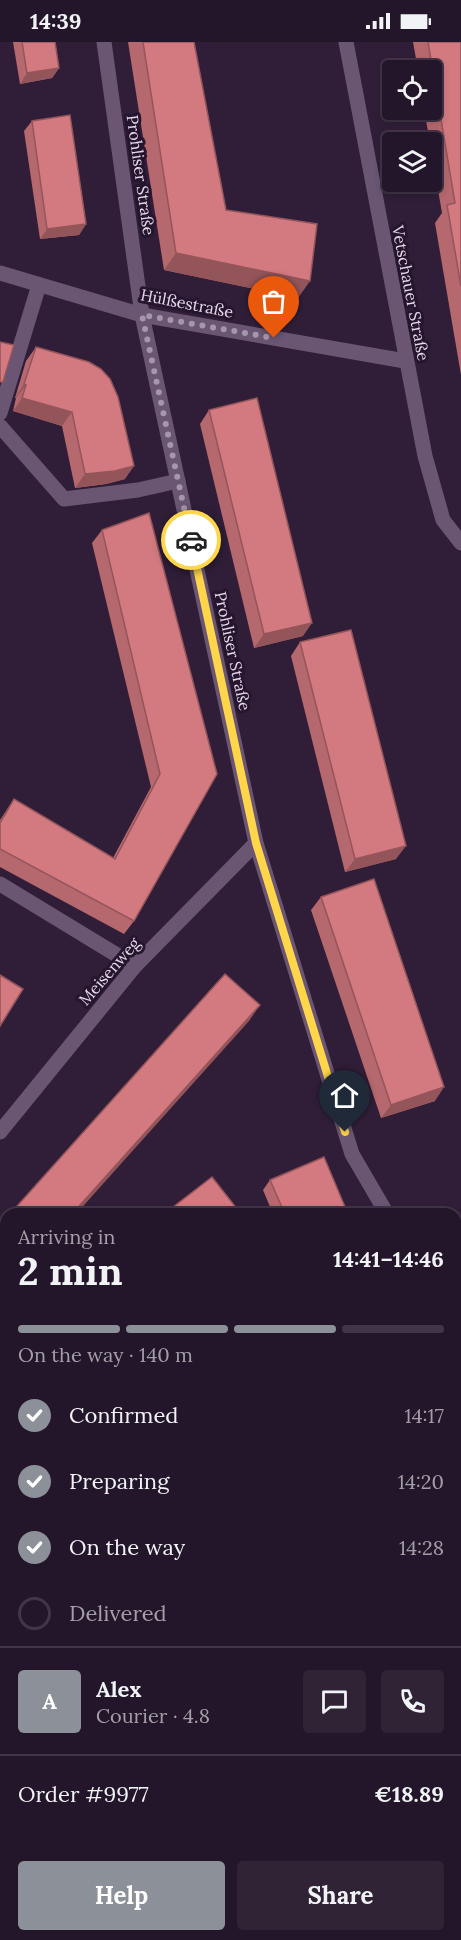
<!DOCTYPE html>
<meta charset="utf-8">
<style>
body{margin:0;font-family:Lora,serif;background:#302336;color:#f1f3f6;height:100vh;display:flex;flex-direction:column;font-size:22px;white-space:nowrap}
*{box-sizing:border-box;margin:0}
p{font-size:20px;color:#a39fa8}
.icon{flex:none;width:33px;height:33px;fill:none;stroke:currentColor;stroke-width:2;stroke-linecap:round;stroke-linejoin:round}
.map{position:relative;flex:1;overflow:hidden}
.drawer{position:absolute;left:0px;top:1166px;width:462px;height:734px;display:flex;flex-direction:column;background:#24162a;border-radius:18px 18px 0 0;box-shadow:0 3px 9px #0003,0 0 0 2px #413547}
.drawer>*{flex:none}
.tools{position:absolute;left:382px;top:18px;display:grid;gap:12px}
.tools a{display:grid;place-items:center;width:60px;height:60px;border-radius:6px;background:#24162a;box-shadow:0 3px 9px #0003,0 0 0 2px #413547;font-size:30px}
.pin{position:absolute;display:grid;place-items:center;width:51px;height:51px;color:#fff;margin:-62px -26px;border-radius:50% 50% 50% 0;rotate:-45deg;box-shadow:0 0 6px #0007}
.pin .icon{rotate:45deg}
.courier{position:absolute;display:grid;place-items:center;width:60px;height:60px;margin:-30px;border:4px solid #ffd54a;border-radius:50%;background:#fff;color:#222;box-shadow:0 2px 8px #0007}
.overview em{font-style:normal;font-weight:700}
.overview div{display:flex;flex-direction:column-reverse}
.overview{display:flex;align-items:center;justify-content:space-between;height:102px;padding:0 18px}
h1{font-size:39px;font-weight:700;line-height:45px}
.bar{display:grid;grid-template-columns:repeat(4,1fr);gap:9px 6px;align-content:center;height:72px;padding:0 18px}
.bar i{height:8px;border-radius:4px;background:#413547}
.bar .selected{background:#8c9099}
.bar p{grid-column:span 4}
.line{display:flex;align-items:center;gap:15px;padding:0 18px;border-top:2px solid #413547}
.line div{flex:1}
.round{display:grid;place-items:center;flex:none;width:63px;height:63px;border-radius:6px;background:#302336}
ol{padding:0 18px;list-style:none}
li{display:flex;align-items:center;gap:18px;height:66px}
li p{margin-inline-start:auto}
li .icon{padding:6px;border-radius:50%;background:#8c9099;color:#fff;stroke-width:4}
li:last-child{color:#a39fa8}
li i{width:33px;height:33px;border:3px solid #413547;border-radius:50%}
.primary-button{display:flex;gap:12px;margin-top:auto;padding:12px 18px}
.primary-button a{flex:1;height:69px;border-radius:6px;background:#8c9099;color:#fff;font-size:24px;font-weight:700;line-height:69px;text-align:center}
.primary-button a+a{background:#302336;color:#f1f3f6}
.status{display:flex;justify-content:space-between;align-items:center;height:42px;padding:0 30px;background:#24162a;direction:ltr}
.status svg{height:16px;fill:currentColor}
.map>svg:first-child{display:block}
.green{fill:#42244e}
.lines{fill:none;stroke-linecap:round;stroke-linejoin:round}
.lane{stroke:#6a5673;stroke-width:15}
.street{stroke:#6a5673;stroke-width:15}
.wall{fill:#b5686e}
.shaded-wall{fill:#94555a}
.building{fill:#d37980;stroke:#94555a;stroke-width:1.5}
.done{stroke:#a597ab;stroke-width:6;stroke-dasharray:0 10.8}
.route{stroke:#ffd54a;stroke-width:8}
.labels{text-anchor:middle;stroke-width:6;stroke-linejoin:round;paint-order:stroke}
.street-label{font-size:16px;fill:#e4d8e9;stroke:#26152e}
</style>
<div class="status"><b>14:39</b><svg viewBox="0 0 49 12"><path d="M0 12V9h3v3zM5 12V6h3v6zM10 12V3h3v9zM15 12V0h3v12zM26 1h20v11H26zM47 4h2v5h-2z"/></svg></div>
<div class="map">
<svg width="461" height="1898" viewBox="0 0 461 1898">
<rect width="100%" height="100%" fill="#301e38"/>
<g class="green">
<path d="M 0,1469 L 6,1475 L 6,1893 L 394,1893 L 398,1898 L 0,1898 Z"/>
<path d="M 461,1754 L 461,1898 L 446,1898 L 442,1893 L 456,1893 L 456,1757 Z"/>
</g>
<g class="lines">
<g class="lane">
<path d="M 0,371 L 39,243"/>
<path d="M 0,384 L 64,457 L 138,448 L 178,439"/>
</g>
<g class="street">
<path d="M 104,0 L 142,273 L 256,801 L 352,1112 L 387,1172"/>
<path d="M 346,0 L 425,414 L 443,478 L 461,501"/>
<path d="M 0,231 L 142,273 L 405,319"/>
<path d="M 0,842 L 135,924"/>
<path d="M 0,1090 L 135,924 L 256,801"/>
<path d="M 456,1289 L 461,1297"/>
<path d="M 0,1435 L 6,1440"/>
<path d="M 428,1893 L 432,1898"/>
</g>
</g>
<g class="wall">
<path d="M 13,0 L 55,0 L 59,26 L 52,36 L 20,42 Z"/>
<path d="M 128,0 L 194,0 L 226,168 L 298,256 L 164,228 Z"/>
<path d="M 413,0 L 461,0 L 461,333 L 435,181 L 442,171 L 432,113 L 432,100 L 430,100 L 424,68 L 432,68 L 432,28 L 418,28 Z"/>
<path d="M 32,79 L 86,182 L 79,193 L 40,197 L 24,89 Z"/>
<path d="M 36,305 L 125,437 L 106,442 L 75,446 L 62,384 L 13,369 L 16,356 L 15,356 L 26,319 Z"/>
<path d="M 209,368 L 303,594 L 254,606 L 200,382 Z"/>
<path d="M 102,488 L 217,732 L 134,879 L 124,892 L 0,825 L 0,778 L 14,757 L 113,816 L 151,745 L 92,501 Z"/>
<path d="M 300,600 L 396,817 L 345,830 L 291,614 Z"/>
<path d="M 321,855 L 435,1059 L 381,1076 L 311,868 Z"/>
<path d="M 270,1138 L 348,1172 L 273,1172 L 263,1148 Z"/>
<path d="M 172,1166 L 241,1172 L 168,1172 Z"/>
<path d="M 6,1176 L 6,1217 L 0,1212 L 0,1183 Z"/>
<path d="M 0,1284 L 6,1290 L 6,1388 L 0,1383 Z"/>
<path d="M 461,1447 L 461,1530 L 456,1521 L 456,1450 Z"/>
</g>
<g class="shaded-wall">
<path d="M 59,26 L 52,36 L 20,42 L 27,31 Z"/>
<path d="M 86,182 L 79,193 L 40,197 L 47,187 Z"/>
<path d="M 176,211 L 310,239 L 298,256 L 164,228 Z"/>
<path d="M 24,342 L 26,343 L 16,356 L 15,356 Z"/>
<path d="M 22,356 L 72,370 L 62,384 L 13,369 Z"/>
<path d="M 134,424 L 125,437 L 106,442 L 75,446 L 85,432 Z"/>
<path d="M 312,581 L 303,594 L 254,606 L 264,592 Z"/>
<path d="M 406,804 L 396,817 L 345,830 L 355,817 Z"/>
<path d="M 260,963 L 249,979 L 76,1172 L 72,1172 Z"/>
<path d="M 444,1045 L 435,1059 L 381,1076 L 391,1063 Z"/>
<path d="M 461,1724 L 461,1728 L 456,1732 L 456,1729 Z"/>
</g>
<g class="building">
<path d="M 22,0 L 55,0 L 59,26 L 27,31 Z"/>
<path d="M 143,0 L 194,0 L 226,168 L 317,182 L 310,239 L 176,211 Z"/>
<path d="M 428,0 L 461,0 L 461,244 L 447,163 L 455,161 Z"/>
<path d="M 70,73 L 86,182 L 47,187 L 32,79 Z"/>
<path d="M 0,300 L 14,303 L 3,340 L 0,340 Z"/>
<path d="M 36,305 L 89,320 L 101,327 L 110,337 L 118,355 L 134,424 L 115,429 L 85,432 L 72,370 L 22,356 L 26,343 L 24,342 Z"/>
<path d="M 257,356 L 312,581 L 264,592 L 209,368 Z"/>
<path d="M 149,471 L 217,732 L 134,879 L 0,807 L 0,781 L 14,757 L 115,817 L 160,732 L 102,488 Z"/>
<path d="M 351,588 L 406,804 L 355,817 L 300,600 Z"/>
<path d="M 374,837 L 444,1045 L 391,1063 L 321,855 Z"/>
<path d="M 225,932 L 260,963 L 72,1172 L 10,1172 Z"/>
<path d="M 0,933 L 23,947 L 0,984 Z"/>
<path d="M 324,1115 L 348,1172 L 285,1172 L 270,1138 Z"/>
<path d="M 212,1135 L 241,1172 L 176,1172 L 172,1166 Z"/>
<path d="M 6,1176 L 6,1192 L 0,1187 L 0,1183 Z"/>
<path d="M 0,1284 L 6,1290 L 6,1360 L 0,1354 Z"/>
<path d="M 461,1447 L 461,1500 L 456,1491 L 456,1450 Z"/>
<path d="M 456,1681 L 461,1687 L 461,1724 L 456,1729 Z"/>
</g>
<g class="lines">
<path class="done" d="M 191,498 L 142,273 L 274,296"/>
<path class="route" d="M 191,498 L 256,801 L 345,1090"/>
</g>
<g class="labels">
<g class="street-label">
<text transform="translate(141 133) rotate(82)" y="6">Prohliser Straße</text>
<text transform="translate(411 251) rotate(79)" y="6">Vetschauer Straße</text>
<text transform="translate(187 261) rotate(11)" y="6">Hülßestraße</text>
<text transform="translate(233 609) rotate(78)" y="6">Prohliser Straße</text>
<text transform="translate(109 929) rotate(-49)" y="6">Meisenweg</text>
</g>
</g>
</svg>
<div class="tools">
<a><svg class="icon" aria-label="locate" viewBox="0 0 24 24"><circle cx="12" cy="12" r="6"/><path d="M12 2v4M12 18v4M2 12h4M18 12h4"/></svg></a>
<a><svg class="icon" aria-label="layers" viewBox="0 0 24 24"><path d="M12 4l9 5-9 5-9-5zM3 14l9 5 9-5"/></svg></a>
</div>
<div class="pin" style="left:274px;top:296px;background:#ea580c"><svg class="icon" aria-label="bag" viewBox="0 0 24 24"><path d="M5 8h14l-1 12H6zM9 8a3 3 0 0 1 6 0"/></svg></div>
<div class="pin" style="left:345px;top:1090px;background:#1f2937"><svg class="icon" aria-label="home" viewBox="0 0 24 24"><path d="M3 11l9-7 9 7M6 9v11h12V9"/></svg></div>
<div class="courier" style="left:191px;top:498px"><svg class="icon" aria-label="car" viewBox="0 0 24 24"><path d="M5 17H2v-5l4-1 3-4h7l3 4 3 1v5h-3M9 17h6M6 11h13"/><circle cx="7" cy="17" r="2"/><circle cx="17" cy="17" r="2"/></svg></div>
<section class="drawer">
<div class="overview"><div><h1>2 min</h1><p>Arriving in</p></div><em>14:41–14:46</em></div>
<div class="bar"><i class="selected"></i><i class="selected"></i><i class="selected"></i><i></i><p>On the way · 140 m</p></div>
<ol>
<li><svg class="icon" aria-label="check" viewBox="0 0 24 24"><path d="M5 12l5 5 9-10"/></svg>Confirmed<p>14:17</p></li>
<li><svg class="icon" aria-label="check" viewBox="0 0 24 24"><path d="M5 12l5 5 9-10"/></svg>Preparing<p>14:20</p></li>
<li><svg class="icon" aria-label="check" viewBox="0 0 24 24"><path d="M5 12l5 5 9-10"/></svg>On the way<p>14:28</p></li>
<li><i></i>Delivered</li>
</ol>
<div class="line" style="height:108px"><b class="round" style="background:#8c9099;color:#fff">A</b><div><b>Alex</b><p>Courier · 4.8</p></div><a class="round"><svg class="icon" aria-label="chat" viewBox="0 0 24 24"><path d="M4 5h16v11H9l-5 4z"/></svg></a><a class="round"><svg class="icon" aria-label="phone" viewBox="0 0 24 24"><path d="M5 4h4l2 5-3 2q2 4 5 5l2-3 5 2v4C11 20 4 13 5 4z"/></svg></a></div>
<div class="line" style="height:78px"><div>Order #9977</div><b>€18.89</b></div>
<div class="primary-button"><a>Help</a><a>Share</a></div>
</section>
</div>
